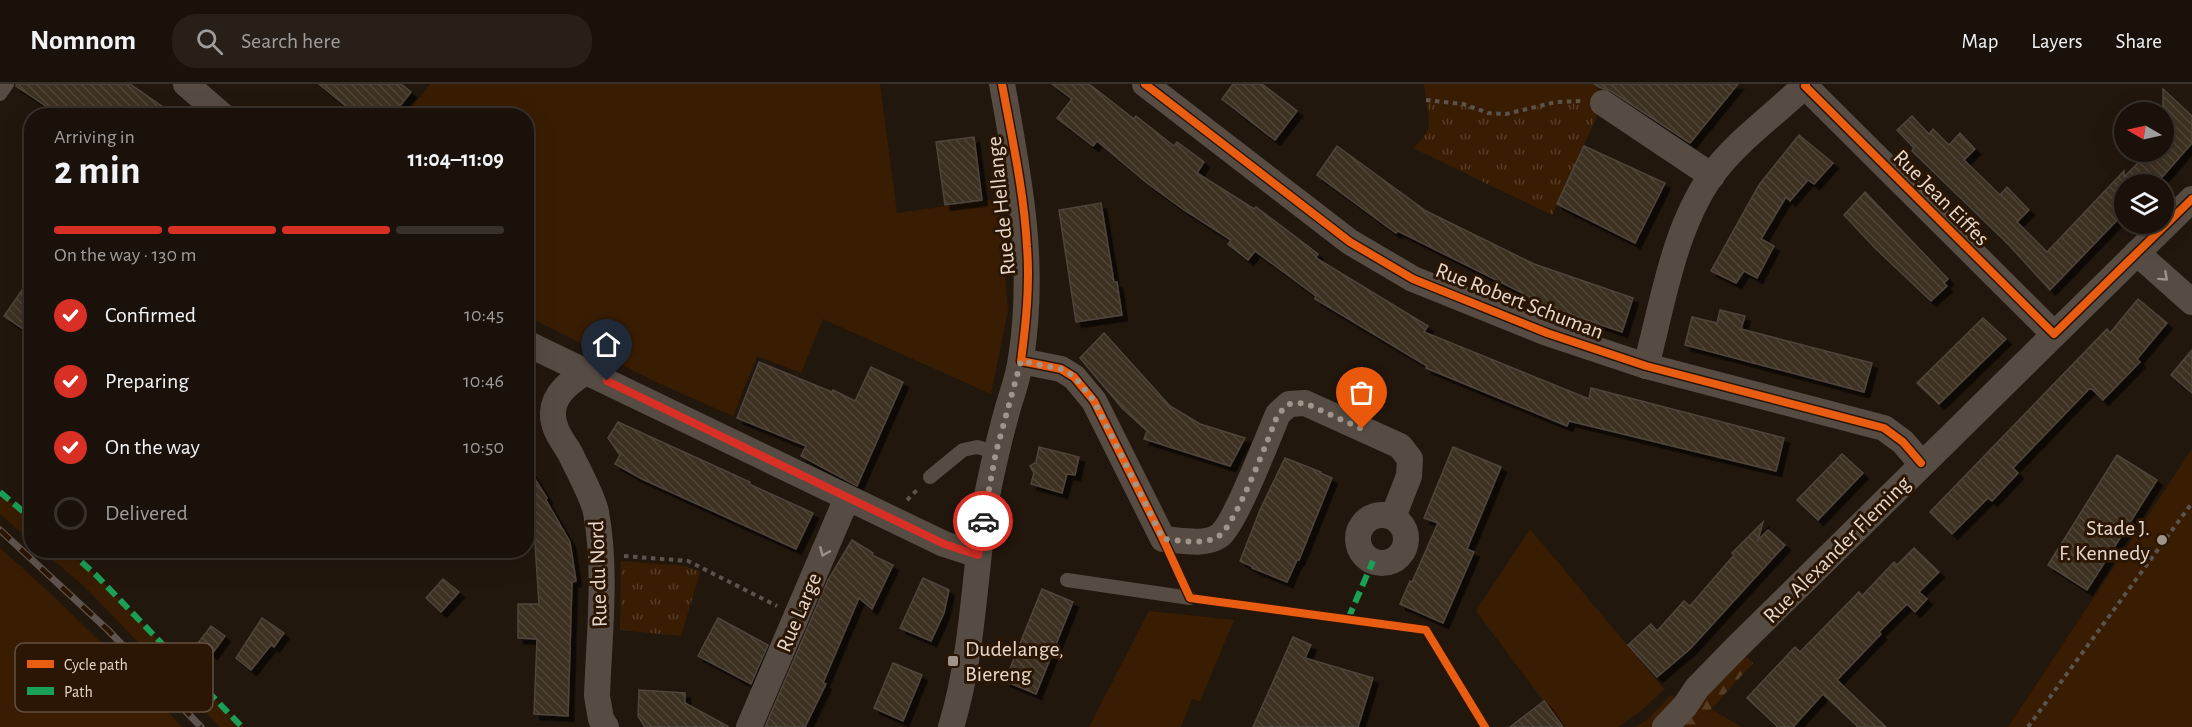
<!DOCTYPE html>
<meta charset="utf-8">
<style>
body{margin:0;font-family:"Alegreya Sans",sans-serif;background:#271f18;color:#f1f3f6;height:100vh;display:flex;flex-direction:column;font-size:22px;white-space:nowrap}
*{box-sizing:border-box;margin:0}
p{font-size:20px;color:#9f9d9c}
.icon{flex:none;width:33px;height:33px;fill:none;stroke:currentColor;stroke-width:2;stroke-linecap:round;stroke-linejoin:round}
.map{position:relative;flex:1;overflow:hidden}
.drawer{position:absolute;left:24px;top:24px;width:510px;height:450px;display:flex;flex-direction:column;background:#1a110a;border-radius:24px;box-shadow:0 6px 24px #0002,0 0 0 2px #38312b}
.drawer>*{flex:none}
.needle{width:39px;rotate:279deg}
.buttons{position:absolute;left:2114px;top:18px;display:grid;gap:12px}
.buttons a{display:grid;place-items:center;width:60px;height:60px;border-radius:50%;background:#1a110a;box-shadow:0 6px 24px #0002,0 0 0 2px #38312b;font-size:30px}
.pin{position:absolute;display:grid;place-items:center;width:51px;height:51px;color:#fff;margin:-62px -26px;border-radius:50% 50% 50% 0;rotate:-45deg;box-shadow:0 0 6px #0007}
.pin .icon{rotate:45deg}
.courier{position:absolute;display:grid;place-items:center;width:60px;height:60px;margin:-30px;border:4px solid #d93025;border-radius:50%;background:#fff;color:#222;box-shadow:0 2px 8px #0007}
.head em{font-style:normal;font-weight:600}
.head div{display:flex;flex-direction:column-reverse}
.head{display:flex;align-items:center;justify-content:space-between;height:102px;padding:0 30px}
h1{font-size:39px;font-weight:600;line-height:45px}
.bar{display:grid;grid-template-columns:repeat(4,1fr);gap:9px 6px;align-content:center;height:72px;padding:0 30px}
.bar i{height:8px;border-radius:4px;background:#38312b}
.bar .selected{background:#d93025}
.bar p{grid-column:span 4}
ol{padding:0 30px;list-style:none}
li{display:flex;align-items:center;gap:18px;height:66px}
li p{margin-inline-start:auto}
li .icon{padding:6px;border-radius:50%;background:#d93025;color:#fff;stroke-width:4}
li:last-child{color:#9f9d9c}
li i{width:33px;height:33px;border:3px solid #38312b;border-radius:50%}
header{display:flex;align-items:center;gap:36px;box-sizing:border-box;height:84px;padding:0 30px;background:#1a110a;border-bottom:2px solid #38312b}
header strong{font-size:28px}
nav{display:flex;gap:33px;margin-inline-start:auto;font-size:21px}
.search{width:420px;height:54px;background:#271f18;display:flex;align-items:center;gap:15px;box-sizing:border-box;padding:0 21px;border-radius:24px;color:#9f9d9c;font-size:22px}
.map>svg:first-child{display:block}
.grass{fill:#391d02}
.forest{fill:url(#forest-firs)}
.park{fill:url(#park-tufts)}
.building{fill:url(#building-back-hatch);stroke:#4f453c;stroke-width:1.5;filter:url(#shadow)}
.lines{fill:none;stroke-linecap:round;stroke-linejoin:round}
.path{stroke:#5c534d;stroke-width:4;stroke-dasharray:4.5 4.5;stroke-linecap:butt}
.service{stroke:#564c44;stroke-width:14}
.minor{stroke:#564c44;stroke-width:26}
.rail-casing{stroke:#5e544d;stroke-width:7}
.rail{stroke:#2b1604;stroke-width:4.5;stroke-dasharray:14;stroke-linecap:butt}
.quiet{stroke:#1a9f57;stroke-width:6;stroke-dasharray:12 6;stroke-linecap:butt}
.cycleway-casing{stroke:#2b1604;stroke-width:11}
.cycleway{stroke:#e95d12;stroke-width:8}
.oneway{stroke:#9e9288}
.done{stroke:#a19489;stroke-width:6;stroke-dasharray:0 10.8}
.route{stroke:#d93025;stroke-width:8}
.poi-dot{fill:#a19489;stroke:#2b1604;stroke-width:2}
.labels{text-anchor:middle;stroke-width:6;stroke-linejoin:round;paint-order:stroke}
.street-label{font-size:22px;fill:#e6d7cc;stroke:#2b1604}
.poi-label{font-size:22px;fill:#e6d7cc;stroke:#2b1604;text-anchor:end}
.key{fill:#2b1604;stroke:#635040;stroke-width:1.5}
.key-label{font-size:16px;fill:#e6d7cc}
</style>
<header>
<strong>Nomnom</strong>
<div class="search"><svg class="icon" aria-label="search" viewBox="0 0 24 24"><circle cx="10" cy="10" r="6"/><path d="M15 15l6 6"/></svg>Search here</div>
<nav><a>Map</a><a>Layers</a><a>Share</a></nav>
</header>
<div class="map">
<svg width="2192" height="643" viewBox="0 0 2192 643">
<defs>
<pattern id="forest-firs" width="22" height="20" patternUnits="userSpaceOnUse" patternTransform="scale(1.5)"><rect width="22" height="20" fill="#391d02"/><path d="M5 1l3.5 6h-7zM16 11l3.5 6h-7z" fill="#563d26"/></pattern>
<pattern id="park-tufts" width="24" height="20" patternUnits="userSpaceOnUse" patternTransform="scale(1.5)"><rect width="24" height="20" fill="#391d02"/><path d="M3 7l-1-3M5 7V3M7 7l1-3M15 17l-1-3M17 17v-4M19 17l1-3" fill="none" stroke="#563d26"/></pattern>
<pattern id="building-back-hatch" width="6" height="6" patternUnits="userSpaceOnUse" patternTransform="scale(1.5)"><rect width="6" height="6" fill="#3d3023"/><path d="M-1 5l2 2M0 0l6 6M5-1l2 2" fill="none" stroke="#504438"/></pattern>
<filter id="shadow"><feDropShadow dx="5.5" dy="5.5" stdDeviation="0" flood-color="#0009"/></filter>
</defs>
<rect width="100%" height="100%" fill="#22170d"/>
<g class="grass">
<path d="M 430,0 L 880,0 L 897,129 L 998,115 L 1008,226 L 991,310 L 823,235 L 801,289 L 757,272 L 733,332 L 660,300 L 527,232 L 526,32 L 405,31 Z"/>
<path d="M 1424,0 L 1618,0 L 1603,19 L 1556,18 L 1506,30 L 1488,29 L 1463,20 L 1426,16 Z"/>
<path d="M 2192,365 L 2192,643 L 2008,643 Z"/>
<path d="M 0,408 L 31,435 L 31,457 L 0,430 Z"/>
<path d="M 1530,445 L 1664,605 L 1642,626 L 1618,643 L 1563,643 L 1476,527 Z"/>
<path d="M 0,464 C 64,520 124,580 182,643 L 0,643 Z"/>
<path d="M 42,467 L 68,467 L 96,491 L 242,643 L 220,643 L 84,502 Z"/>
<path d="M 1149,527 L 1234,536 L 1200,617 L 1192,615 L 1181,643 L 1089,643 Z"/>
<path d="M 1711,625 L 1742,643 L 1699,643 Z"/>
</g>
<path class="forest" d="M 1737,563 L 1753,579 L 1711,625 L 1699,643 L 1635,643 L 1647,636 L 1671,611 L 1684,621 Z"/>
<g class="park">
<path d="M 1426,16 L 1463,20 L 1488,29 L 1506,30 L 1556,18 L 1588,17 L 1603,19 L 1552,131 L 1413,64 C 1433,46 1430,41 1426,16 Z"/>
<path d="M 621,477 L 685,482 L 700,488 L 681,552 L 620,546 Z"/>
</g>
<g class="building">
<path d="M 16,0 L 130,0 L 176,32 L 61,32 L 16,2 Z"/>
<path d="M 319,0 L 401,0 L 411,8 L 392,32 L 358,32 Z"/>
<path d="M 1052,0 L 1089,0 L 1134,35 L 1136,32 L 1174,62 L 1177,58 L 1204,78 L 1197,89 L 1254,125 L 1256,123 L 1318,170 L 1316,174 L 1428,242 L 1424,248 L 1589,315 L 1591,304 L 1784,354 L 1776,387 L 1569,337 L 1567,342 L 1426,284 L 1427,282 L 1315,215 L 1316,212 L 1255,167 L 1248,176 L 1228,160 L 1231,156 L 1184,126 L 1147,99 L 1097,57 L 1093,62 L 1057,34 L 1072,15 Z"/>
<path d="M 1233,0 L 1262,0 L 1297,27 L 1275,56 L 1222,15 Z"/>
<path d="M 1594,0 L 1738,0 L 1690,59 L 1611,7 L 1601,4 Z"/>
<path d="M 2163,5 L 2192,32 L 2192,59 L 2156,100 L 2124,100 L 2124,129 L 2050,206 L 2008,160 L 1912,67 L 1914,64 L 1897,46 L 1912,32 L 1929,50 L 1933,45 L 1949,61 L 1960,49 L 1975,65 L 1964,76 L 2000,111 L 2007,103 L 2029,126 L 2017,138 L 2047,168 L 2124,87 L 2124,93 L 2149,68 L 2163,68 Z"/>
<path d="M 1799,51 L 1833,79 L 1814,100 L 1808,96 L 1790,117 L 1786,113 L 1761,155 L 1774,162 L 1757,194 L 1744,187 L 1736,199 L 1711,187 L 1759,101 Z"/>
<path d="M 974,53 L 982,116 L 945,121 L 936,58 Z"/>
<path d="M 1337,62 L 1426,127 L 1534,180 L 1633,214 L 1622,248 L 1529,216 L 1530,213 L 1398,147 L 1396,149 L 1317,91 Z"/>
<path d="M 1584,62 L 1665,99 L 1635,159 L 1557,120 Z"/>
<path d="M 1865,108 L 1948,195 L 1944,199 L 1947,202 L 1931,217 L 1876,165 L 1844,131 Z"/>
<path d="M 1101,119 L 1114,198 L 1117,198 L 1122,231 L 1076,238 L 1059,126 Z"/>
<path d="M 32,192 L 32,251 L 4,232 Z"/>
<path d="M 2138,215 L 2167,239 L 2137,275 L 2140,278 L 2103,316 L 2092,305 L 2089,305 L 2013,384 L 2018,389 L 1992,417 L 1988,414 L 1952,450 L 1930,428 L 2107,245 L 2110,249 Z"/>
<path d="M 1720,226 L 1745,232 L 1741,245 L 1872,279 L 1864,308 L 1685,261 L 1692,233 L 1717,239 Z"/>
<path d="M 1983,234 L 2006,255 L 1939,320 L 1917,299 Z"/>
<path d="M 1104,249 L 1170,322 L 1200,340 L 1245,354 L 1230,382 L 1144,355 L 1147,347 L 1122,324 L 1080,274 Z"/>
<path d="M 2192,266 L 2192,309 L 2171,291 Z"/>
<path d="M 759,278 L 832,308 L 833,306 L 855,317 L 871,283 L 903,298 L 857,402 L 801,372 L 806,362 L 737,334 Z"/>
<path d="M 618,338 L 750,398 L 749,400 L 813,429 L 796,465 L 642,395 L 615,380 L 620,371 L 608,354 Z"/>
<path d="M 1039,363 L 1079,373 L 1075,391 L 1067,390 L 1062,409 L 1031,400 L 1034,389 L 1030,382 L 1036,378 Z"/>
<path d="M 1453,363 L 1501,383 L 1467,465 L 1474,468 L 1443,539 L 1400,520 L 1410,497 L 1412,498 L 1438,439 L 1424,434 Z"/>
<path d="M 1842,370 L 1863,389 L 1818,436 L 1797,416 Z"/>
<path d="M 2117,371 L 2157,396 L 2087,506 L 2048,481 Z"/>
<path d="M 1285,374 L 1321,388 L 1320,389 L 1332,394 L 1299,476 L 1297,476 L 1287,498 L 1252,484 L 1253,483 L 1240,477 L 1260,426 Z"/>
<path d="M 530,387 L 547,414 L 546,416 L 570,458 L 576,497 L 572,498 L 568,632 L 534,630 L 537,555 L 518,554 L 518,520 L 539,520 L 533,429 L 526,436 L 526,395 L 531,399 Z"/>
<path d="M 1763,438 L 1758,456 L 1768,446 L 1785,461 L 1690,565 L 1657,593 L 1628,561 L 1651,540 L 1657,547 L 1684,517 L 1690,522 L 1734,471 L 1732,469 Z"/>
<path d="M 852,456 L 873,469 L 872,471 L 893,481 L 872,525 L 859,514 L 823,599 L 826,600 L 805,643 L 765,643 L 828,496 Z"/>
<path d="M 1914,464 L 1939,488 L 1919,508 L 1927,515 L 1915,528 L 1907,520 L 1879,548 L 1881,550 L 1837,596 L 1886,643 L 1858,643 L 1823,610 L 1793,643 L 1778,643 L 1747,614 L 1795,563 L 1800,568 L 1859,508 L 1862,512 L 1894,478 L 1897,481 Z"/>
<path d="M 923,494 L 949,506 L 944,529 L 931,557 L 900,544 Z"/>
<path d="M 443,495 L 459,508 L 441,528 L 426,514 Z"/>
<path d="M 1042,505 L 1073,518 L 1036,610 L 1005,597 Z"/>
<path d="M 262,534 L 284,549 L 274,563 L 271,561 L 251,586 L 236,574 Z"/>
<path d="M 718,534 L 768,561 L 751,600 L 698,572 Z"/>
<path d="M 211,542 L 225,552 L 212,570 L 198,559 Z"/>
<path d="M 1293,553 L 1311,561 L 1305,574 L 1373,594 L 1358,643 L 1253,643 Z"/>
<path d="M 893,579 L 922,591 L 903,637 L 874,624 Z"/>
<path d="M 639,606 L 685,609 L 685,619 L 729,643 L 645,643 L 638,632 Z"/>
<path d="M 1544,617 L 1563,643 L 1510,643 Z"/>
</g>
<g class="lines">
<g class="path">
<path d="M 1426,16 L 1463,20 L 1488,29 L 1506,30 L 1556,18 L 1581,17"/>
<path d="M 907,416 L 919,404"/>
<path d="M 624,472 L 688,477 L 777,522"/>
<path d="M 2028,643 L 2192,419"/>
</g>
<g class="service">
<path d="M 0,10 L 7,0"/>
<path d="M 930,393 L 963,366 L 977,363 L 996,368"/>
<path d="M 1067,496 L 1190,514"/>
</g>
<g class="minor">
<path d="M 186,0 L 223,32"/>
<path d="M 1145,0 L 1350,158 L 1413,195 L 1547,249 L 1646,282 L 1884,344 L 1903,358 L 1921,379"/>
<path d="M 1805,2 L 2054,250"/>
<path d="M 1603,19 L 1712,92"/>
<path d="M 2137,169 L 2192,218"/>
<path d="M 526,259 L 944,460 L 978,471"/>
<path d="M 1021,277 L 1061,285 L 1074,293 L 1094,317 L 1163,455 C 1180,456 1204,462 1219,452 C 1235,441 1268,353 1278,330 L 1289,320 L 1305,319 L 1400,362 L 1410,375 L 1409,392 L 1393,433"/>
<path d="M 1646,282 C 1663,219 1673,147 1711,92 C 1737,56 1775,31 1806,0"/>
<path d="M 587,287 C 572,297 554,308 553,328 C 552,344 562,356 570,369 C 577,384 593,413 596,428 C 607,488 599,552 597,612 L 601,635 L 606,643"/>
<circle cx="1382" cy="455" r="24"/>
<path d="M 749,643 L 847,414"/>
<path d="M 951,643 C 972,575 974,499 984,428 C 990,394 998,360 1007,327 C 1012,309 1019,292 1021,274 C 1036,178 1019,94 1002,0"/>
<path d="M 1665,643 L 1685,622 L 1697,604 L 1737,563 L 2192,115"/>
</g>
<defs>
<path id="rail" d="M 0,446 L 108,546 L 201,643"/>
</defs>
<use href="#rail" class="rail-casing"/>
<use href="#rail" class="rail"/>
<g class="quiet">
<path d="M 0,408 L 32,435"/>
<path d="M 68,466 L 96,491 L 242,643"/>
<path d="M 1348,535 L 1373,477"/>
</g>
<defs>
<g id="cycleway">
<path d="M 1002,0 C 1012,54 1024,108 1027,163 C 1030,201 1026,239 1021,277 L 1061,285 L 1074,293 L 1094,317 L 1163,455 L 1190,514 L 1426,546 L 1485,643"/>
<path d="M 1145,0 L 1350,158 L 1413,195 L 1547,249 L 1646,282 L 1884,344 L 1903,358 L 1921,379"/>
<path d="M 1806,0 L 1805,2 L 2054,250 L 2192,115"/>
</g>
</defs>
<use href="#cycleway" class="cycleway-casing"/>
<use href="#cycleway" class="cycleway"/>
</g>
<defs><path id="oneway-chevron" d="M-2-3.5L2.5 0L-2 3.5" fill="none" stroke-width="1.6" stroke-linecap="round" stroke-linejoin="round" transform="scale(1.5)"/></defs>
<g class="oneway">
<use href="#oneway-chevron" transform="translate(2164 193) rotate(42)"/>
<use href="#oneway-chevron" transform="translate(824 468) rotate(113)"/>
</g>
<g class="lines">
<path class="done" d="M 983,437 L 996,368 L 1021,277 L 1061,285 L 1074,292 L 1094,317 L 1163,455 C 1180,456 1204,462 1219,452 C 1235,442 1269,353 1278,330 L 1289,320 L 1305,319 L 1362,345"/>
<path class="route" d="M 607,297 L 944,460 L 978,471 L 983,437"/>
</g>
<g class="poi-dot">
<circle cx="2162" cy="456" r="6"/>
<rect x="947" y="571" width="12" height="12" rx="3"/>
</g>
<g class="labels">
<g class="street-label">
<text transform="translate(1942 113) rotate(45)" y="8">Rue Jean Eiffes</text>
<text transform="translate(1000 122) rotate(-96)" y="8">Rue de Hellange</text>
<text transform="translate(1520 216) rotate(21)" y="8">Rue Robert Schuman</text>
<text transform="translate(1836 465) rotate(-45)" y="8">Rue Alexander Fleming</text>
<text transform="translate(597 490) rotate(-92)" y="8">Rue du Nord</text>
<text transform="translate(798 528) rotate(-67)" y="8">Rue Large</text>
</g>
<g class="poi-label">
<text x="2150" y="451">Stade J.<tspan x="2150" dy="25">F. Kennedy</tspan></text>
<text x="965" y="572" text-anchor="start">Dudelange,<tspan x="965" dy="25">Biereng</tspan></text>
</g>
</g>
<rect x="15" y="559" width="198" height="69" rx="9" class="key"/>
<rect x="27" y="576" width="27" height="8" fill="#e95d12"/>
<rect x="27" y="603" width="27" height="8" fill="#1a9f57"/>
<g class="key-label">
<text x="64" y="586">Cycle path</text>
<text x="64" y="613">Path</text>
</g>
</svg>
<div class="buttons">
<a><svg class="needle" viewBox="-14 -14 28 28"><path d="M0-13l5 13h-10z" fill="#e53935"/><path d="M0 13l5-13h-10z" fill="#9f9d9c"/></svg></a>
<a><svg class="icon" aria-label="layers" viewBox="0 0 24 24"><path d="M12 4l9 5-9 5-9-5zM3 14l9 5 9-5"/></svg></a>
</div>
<div class="pin" style="left:1362px;top:345px;background:#ea580c"><svg class="icon" aria-label="bag" viewBox="0 0 24 24"><path d="M5 8h14l-1 12H6zM9 8a3 3 0 0 1 6 0"/></svg></div>
<div class="pin" style="left:607px;top:297px;background:#1f2937"><svg class="icon" aria-label="home" viewBox="0 0 24 24"><path d="M3 11l9-7 9 7M6 9v11h12V9"/></svg></div>
<div class="courier" style="left:983px;top:437px"><svg class="icon" aria-label="car" viewBox="0 0 24 24"><path d="M5 17H2v-5l4-1 3-4h7l3 4 3 1v5h-3M9 17h6M6 11h13"/><circle cx="7" cy="17" r="2"/><circle cx="17" cy="17" r="2"/></svg></div>
<section class="drawer">
<div class="head"><div><h1>2 min</h1><p>Arriving in</p></div><em>11:04–11:09</em></div>
<div class="bar"><i class="selected"></i><i class="selected"></i><i class="selected"></i><i></i><p>On the way · 130 m</p></div>
<ol>
<li><svg class="icon" aria-label="check" viewBox="0 0 24 24"><path d="M5 12l5 5 9-10"/></svg>Confirmed<p>10:45</p></li>
<li><svg class="icon" aria-label="check" viewBox="0 0 24 24"><path d="M5 12l5 5 9-10"/></svg>Preparing<p>10:46</p></li>
<li><svg class="icon" aria-label="check" viewBox="0 0 24 24"><path d="M5 12l5 5 9-10"/></svg>On the way<p>10:50</p></li>
<li><i></i>Delivered</li>
</ol>
</section>
</div>
